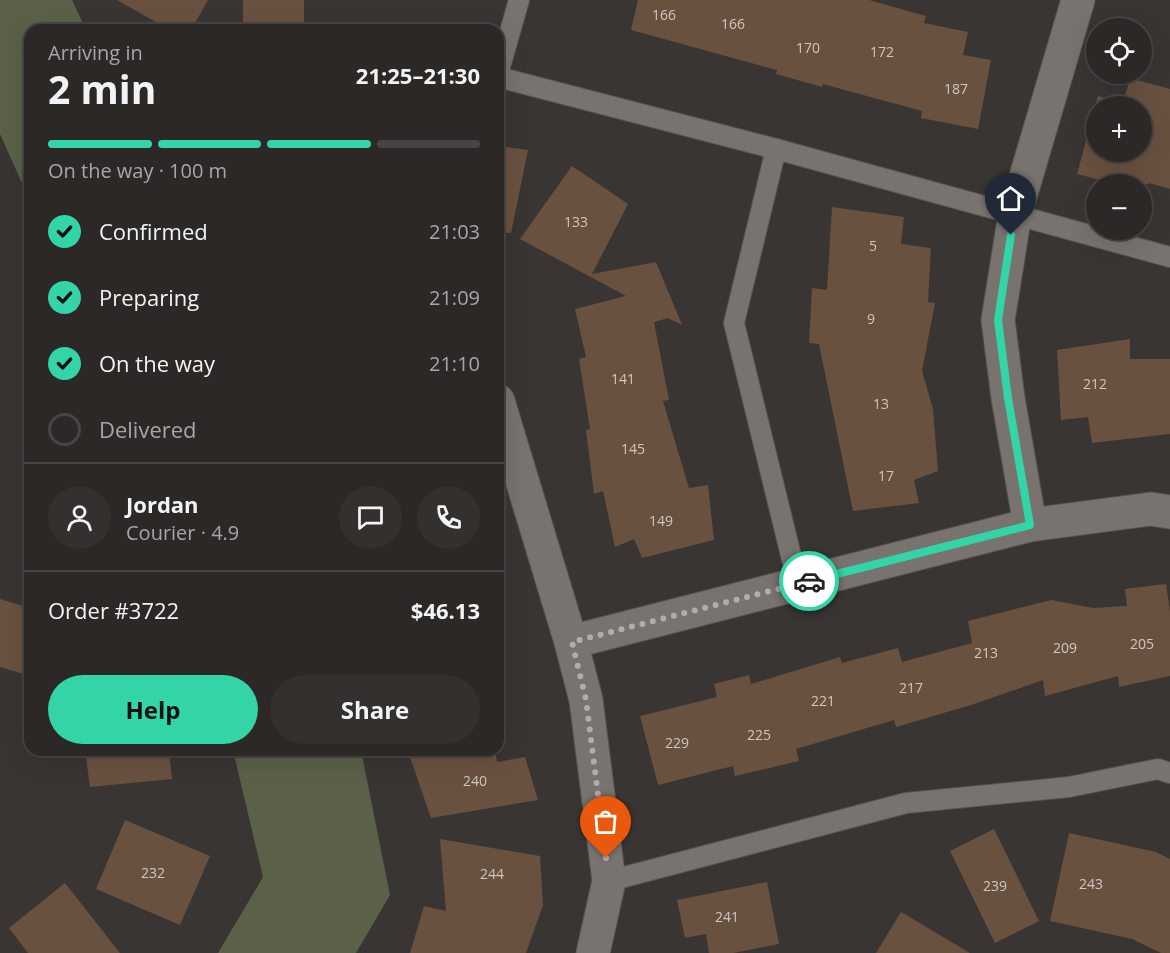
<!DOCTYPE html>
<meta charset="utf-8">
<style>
body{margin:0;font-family:"Open Sans",sans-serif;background:#33302e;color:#f1f3f6;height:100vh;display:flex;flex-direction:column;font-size:22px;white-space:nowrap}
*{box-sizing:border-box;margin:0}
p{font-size:20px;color:#a6a6a7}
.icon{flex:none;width:33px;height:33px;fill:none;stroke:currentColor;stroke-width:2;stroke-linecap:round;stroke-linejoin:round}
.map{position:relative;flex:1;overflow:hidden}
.panel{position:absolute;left:24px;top:24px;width:480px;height:732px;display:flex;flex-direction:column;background:#2b2826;border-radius:18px;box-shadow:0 6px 24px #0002,0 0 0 2px #474443}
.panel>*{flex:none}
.controls{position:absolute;left:1086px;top:18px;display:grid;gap:12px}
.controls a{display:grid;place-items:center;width:66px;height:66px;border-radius:50%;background:#2b2826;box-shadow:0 6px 24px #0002,0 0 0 2px #474443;font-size:30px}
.pin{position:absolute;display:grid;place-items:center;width:51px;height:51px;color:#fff;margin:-62px -26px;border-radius:50% 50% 50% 0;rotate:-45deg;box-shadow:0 0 6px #0007}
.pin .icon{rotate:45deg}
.courier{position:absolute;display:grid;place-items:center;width:60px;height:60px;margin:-30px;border:4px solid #33d4a8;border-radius:50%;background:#fff;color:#222;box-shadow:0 2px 8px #0007}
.head em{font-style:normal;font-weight:700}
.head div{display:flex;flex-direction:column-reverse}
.head{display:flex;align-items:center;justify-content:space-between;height:102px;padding:0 24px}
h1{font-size:39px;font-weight:700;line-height:45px}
.bar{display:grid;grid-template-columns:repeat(4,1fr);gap:9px 6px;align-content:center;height:72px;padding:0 24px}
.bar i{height:8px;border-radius:4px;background:#474443}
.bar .selected{background:#33d4a8}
.bar p{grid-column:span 4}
.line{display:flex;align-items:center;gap:15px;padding:0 24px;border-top:2px solid #474443}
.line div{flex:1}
.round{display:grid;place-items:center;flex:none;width:63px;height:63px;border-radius:32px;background:#33302e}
ol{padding:0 24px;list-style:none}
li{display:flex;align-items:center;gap:18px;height:66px}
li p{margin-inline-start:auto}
li .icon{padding:6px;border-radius:50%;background:#33d4a8;color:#111;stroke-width:4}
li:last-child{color:#a6a6a7}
li i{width:33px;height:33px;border:3px solid #474443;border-radius:50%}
.button{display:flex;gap:12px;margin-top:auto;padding:12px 24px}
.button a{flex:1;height:69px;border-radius:36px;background:#33d4a8;color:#111;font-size:24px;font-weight:700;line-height:69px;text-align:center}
.button a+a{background:#33302e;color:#f1f3f6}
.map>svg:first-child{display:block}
.green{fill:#5a6148}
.building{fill:#695140;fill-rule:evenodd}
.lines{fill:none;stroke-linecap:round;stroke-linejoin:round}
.service-casing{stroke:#565351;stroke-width:22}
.minor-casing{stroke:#565351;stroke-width:35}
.service{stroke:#78736f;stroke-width:20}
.minor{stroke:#78736f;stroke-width:33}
.done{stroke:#b1adab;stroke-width:6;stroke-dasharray:0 10.8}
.route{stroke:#33d4a8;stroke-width:8}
.labels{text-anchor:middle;stroke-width:6;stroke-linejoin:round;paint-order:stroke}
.number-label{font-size:14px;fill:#cfc7c1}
</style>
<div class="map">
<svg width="1170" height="953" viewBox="0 0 1170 953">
<rect width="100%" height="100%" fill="#393532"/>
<g class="green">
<path d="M 0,0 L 72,0 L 86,30 L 30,30 L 30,201 L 0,134 Z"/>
<path d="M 233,750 L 361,750 L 390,895 L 356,953 L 218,953 L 263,877 Z"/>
</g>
<g class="building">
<path d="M 117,0 L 208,0 L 191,30 L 170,30 Z"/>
<rect x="243" y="0" width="61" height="30"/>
<path d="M 638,0 L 869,0 L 926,16 L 924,23 L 968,32 L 963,55 L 991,60 L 978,129 L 921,118 L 922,111 L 823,84 L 822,87 L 776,74 L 777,70 L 631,30 Z"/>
<path d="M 1130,78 L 1170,89 L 1170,189 L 1149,183 L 1149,184 L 1116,184 L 1077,174 L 1098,96 L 1123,103 ZM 1096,106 L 1142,106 L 1142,152 L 1096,152 Z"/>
<path d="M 498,146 L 528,150 L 511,233 L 498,232 Z"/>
<path d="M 572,166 L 628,204 L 592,274 L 656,262 L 682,325 L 668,318 L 654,322 L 669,400 L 663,401 L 689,488 L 708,485 L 714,540 L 642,558 L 634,539 L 615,547 L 603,491 L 594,494 L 586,430 L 590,429 L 579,359 L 586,357 L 575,309 L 626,296 L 520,239 Z"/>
<path d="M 832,207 L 904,217 L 901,244 L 931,248 L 928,302 L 935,303 L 922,371 L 933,409 L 938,471 L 914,480 L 919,503 L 853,511 L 819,344 L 809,343 L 812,288 L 827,290 Z"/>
<path d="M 1130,339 L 1130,359 L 1170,359 L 1170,434 L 1092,443 L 1088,417 L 1061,420 L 1057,350 Z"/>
<path d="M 1166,584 L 1170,612 L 1170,676 L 1119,687 L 1118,676 L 1045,696 L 1043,680 L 971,705 L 896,727 L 894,720 L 796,749 L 799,761 L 735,776 L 733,766 L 658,785 L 640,716 L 717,697 L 714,684 L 749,675 L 751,684 L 840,657 L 842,663 L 898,648 L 902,662 L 972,643 L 968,621 L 1051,600 L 1093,608 L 1127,606 L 1125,589 Z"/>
<path d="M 0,599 L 30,608 L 30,676 L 0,667 Z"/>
<path d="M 85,750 L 169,750 L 172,779 L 90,787 Z"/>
<path d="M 436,750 L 495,750 L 497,762 L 525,757 L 538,800 L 431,818 L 410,757 Z"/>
<path d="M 125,820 L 210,856 L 180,925 L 96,889 Z"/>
<path d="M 994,829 L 1039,921 L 995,943 L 950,851 Z"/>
<path d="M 1069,833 L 1156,852 L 1170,859 L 1170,953 L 1161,953 L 1132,939 L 1050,921 Z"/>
<path d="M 440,839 L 540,856 L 543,905 L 526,953 L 410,953 L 424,906 L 446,911 Z"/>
<path d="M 767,882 L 779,944 L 733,953 L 709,953 L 706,934 L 685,938 L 677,900 Z"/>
<path d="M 65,883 L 120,953 L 28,953 L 9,928 Z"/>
<path d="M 901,912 L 970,953 L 876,953 Z"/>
</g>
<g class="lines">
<defs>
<g id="service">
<path d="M 498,74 L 519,0"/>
<path d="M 498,77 L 776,149 L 1170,257"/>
<path d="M 776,149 L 734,323 L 798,584"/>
<path d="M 609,881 L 906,803 L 1069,787 L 1158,769 L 1170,773"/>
</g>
<g id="minor">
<path d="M 498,401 L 571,642 L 586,700 L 609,881 L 593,953"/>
<path d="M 1030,525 L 1008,398 L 998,320 L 1015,214 L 1078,0"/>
<path d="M 571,642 L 1030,525 L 1151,509 L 1170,512"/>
</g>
</defs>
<use href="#service" class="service-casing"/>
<use href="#minor" class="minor-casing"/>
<use href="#service" class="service"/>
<use href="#minor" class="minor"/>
</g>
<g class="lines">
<path class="done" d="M 606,858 L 586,700 L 572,642 L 809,581"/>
<path class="route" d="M 809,581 L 1030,525 L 1008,398 L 998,320 L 1011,235"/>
</g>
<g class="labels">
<g class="number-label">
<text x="664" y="20">166</text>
<text x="733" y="29">166</text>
<text x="808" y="53">170</text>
<text x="882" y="57">172</text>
<text x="956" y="94">187</text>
<text x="576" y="227">133</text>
<text x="873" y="251">5</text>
<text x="871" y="324">9</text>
<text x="623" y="384">141</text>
<text x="1095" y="389">212</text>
<text x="881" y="409">13</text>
<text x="633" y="454">145</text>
<text x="886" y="481">17</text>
<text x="661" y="526">149</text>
<text x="1142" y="649">205</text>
<text x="1065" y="653">209</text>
<text x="986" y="658">213</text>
<text x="911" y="693">217</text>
<text x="823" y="706">221</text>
<text x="759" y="740">225</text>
<text x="677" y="748">229</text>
<text x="475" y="786">240</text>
<text x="153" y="878">232</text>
<text x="492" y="879">244</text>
<text x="1091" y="889">243</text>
<text x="995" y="891">239</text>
<text x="727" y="922">241</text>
</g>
</g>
</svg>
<div class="controls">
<a><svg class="icon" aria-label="locate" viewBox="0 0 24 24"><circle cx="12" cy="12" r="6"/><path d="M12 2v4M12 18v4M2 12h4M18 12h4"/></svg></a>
<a>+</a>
<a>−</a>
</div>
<div class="pin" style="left:606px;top:858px;background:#ea580c"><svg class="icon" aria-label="bag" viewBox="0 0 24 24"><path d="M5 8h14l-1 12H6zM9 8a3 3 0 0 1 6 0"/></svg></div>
<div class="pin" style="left:1011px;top:235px;background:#1f2937"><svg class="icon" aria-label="home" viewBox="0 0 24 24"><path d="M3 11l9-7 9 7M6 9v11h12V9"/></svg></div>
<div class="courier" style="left:809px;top:581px"><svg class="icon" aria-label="car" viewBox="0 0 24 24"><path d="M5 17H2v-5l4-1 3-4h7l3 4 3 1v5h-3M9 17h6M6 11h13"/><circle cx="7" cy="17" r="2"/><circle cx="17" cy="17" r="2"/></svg></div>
<section class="panel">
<div class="head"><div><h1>2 min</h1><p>Arriving in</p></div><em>21:25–21:30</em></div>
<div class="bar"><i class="selected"></i><i class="selected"></i><i class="selected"></i><i></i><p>On the way · 100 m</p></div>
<ol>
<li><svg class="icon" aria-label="check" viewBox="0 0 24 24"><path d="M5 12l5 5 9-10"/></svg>Confirmed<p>21:03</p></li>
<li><svg class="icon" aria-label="check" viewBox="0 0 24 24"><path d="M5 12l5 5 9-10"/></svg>Preparing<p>21:09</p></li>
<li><svg class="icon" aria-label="check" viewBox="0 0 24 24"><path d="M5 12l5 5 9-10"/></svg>On the way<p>21:10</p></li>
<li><i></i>Delivered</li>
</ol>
<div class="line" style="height:108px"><a class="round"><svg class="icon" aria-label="person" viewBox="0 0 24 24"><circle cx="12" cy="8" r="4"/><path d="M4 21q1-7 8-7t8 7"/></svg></a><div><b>Jordan</b><p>Courier · 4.9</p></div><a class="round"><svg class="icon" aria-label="chat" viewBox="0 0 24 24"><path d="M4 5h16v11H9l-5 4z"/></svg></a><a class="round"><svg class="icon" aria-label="phone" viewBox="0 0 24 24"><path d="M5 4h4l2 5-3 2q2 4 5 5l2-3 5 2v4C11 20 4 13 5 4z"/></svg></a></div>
<div class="line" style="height:78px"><div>Order #3722</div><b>$46.13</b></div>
<div class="button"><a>Help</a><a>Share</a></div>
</section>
</div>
